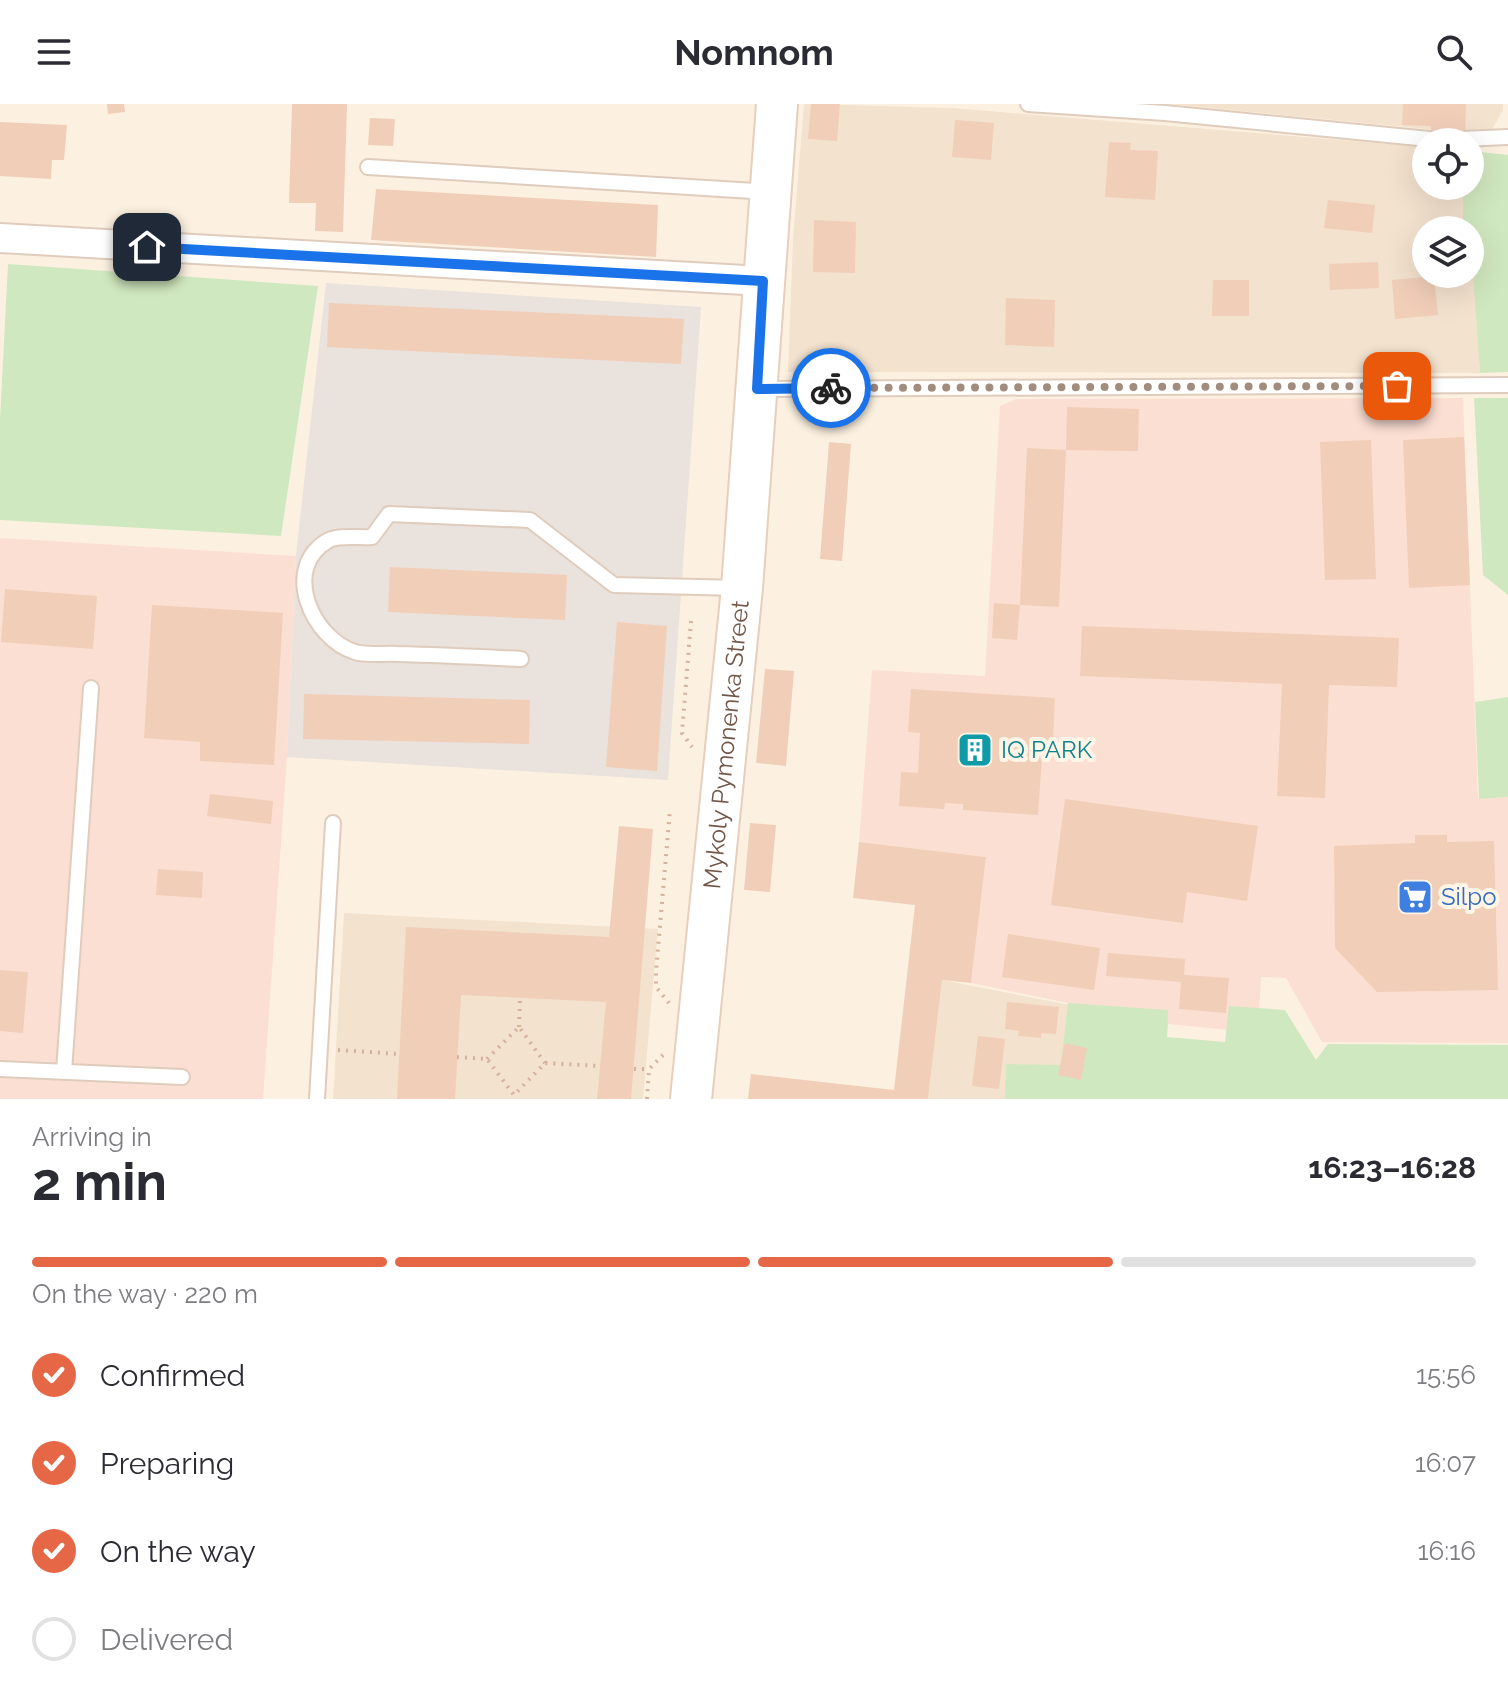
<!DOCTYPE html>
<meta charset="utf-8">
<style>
body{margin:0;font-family:Raleway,sans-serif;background:#f7f7f7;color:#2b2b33;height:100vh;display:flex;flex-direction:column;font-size:30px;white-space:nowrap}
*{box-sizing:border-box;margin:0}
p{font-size:26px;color:#7c7c81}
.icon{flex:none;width:44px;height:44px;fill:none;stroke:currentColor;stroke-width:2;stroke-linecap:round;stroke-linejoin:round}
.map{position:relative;height:995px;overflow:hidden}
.drawer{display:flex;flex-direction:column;background:#fff;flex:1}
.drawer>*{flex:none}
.tools{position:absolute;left:1412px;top:24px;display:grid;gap:16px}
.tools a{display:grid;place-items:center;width:72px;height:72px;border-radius:50%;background:#fff;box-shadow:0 8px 32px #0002;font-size:40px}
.pin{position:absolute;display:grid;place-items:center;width:68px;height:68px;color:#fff;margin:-34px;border-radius:16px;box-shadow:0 4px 12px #0006}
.courier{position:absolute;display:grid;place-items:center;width:80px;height:80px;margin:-40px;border:6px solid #1a73e8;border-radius:50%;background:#fff;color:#222;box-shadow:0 2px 10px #0007}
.headline em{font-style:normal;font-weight:700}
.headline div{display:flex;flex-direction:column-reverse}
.headline{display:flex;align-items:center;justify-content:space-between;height:136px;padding:0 32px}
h1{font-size:52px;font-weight:700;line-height:60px}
.bar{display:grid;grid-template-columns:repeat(4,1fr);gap:12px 8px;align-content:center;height:96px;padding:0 32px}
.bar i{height:10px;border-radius:6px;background:#e1e1e2}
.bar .current{background:#e56745}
.bar p{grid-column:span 4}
ol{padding:0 32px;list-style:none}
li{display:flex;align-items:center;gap:24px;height:88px}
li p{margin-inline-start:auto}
li .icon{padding:8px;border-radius:50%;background:#e56745;color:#fff;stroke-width:4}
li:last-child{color:#7c7c81}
li i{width:44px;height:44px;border:4px solid #e1e1e2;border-radius:50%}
header{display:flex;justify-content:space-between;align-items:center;height:104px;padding:0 32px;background:#fff;font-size:36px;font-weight:700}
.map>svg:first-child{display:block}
.residential{fill:#f3e2ce}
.commercial{fill:#fcdfd3}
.industrial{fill:#eae2dc}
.green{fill:#d0e8bf}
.building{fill:#f1ceb8}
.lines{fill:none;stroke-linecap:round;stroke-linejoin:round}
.lane-casing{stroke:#dfccbc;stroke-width:18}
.street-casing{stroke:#dfccbc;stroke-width:32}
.secondary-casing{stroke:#e6cfbc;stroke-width:44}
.path{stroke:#d5b19c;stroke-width:4;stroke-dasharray:2 6;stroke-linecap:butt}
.lane{stroke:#fff;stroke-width:14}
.street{stroke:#fff;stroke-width:28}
.secondary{stroke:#fff;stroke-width:40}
.done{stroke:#a28c7d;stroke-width:8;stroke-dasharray:0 14.4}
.route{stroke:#1a73e8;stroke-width:10}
.labels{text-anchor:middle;stroke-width:8;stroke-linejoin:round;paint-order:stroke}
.street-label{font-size:24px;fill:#725648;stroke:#fff5e6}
.culture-label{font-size:24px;fill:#0d838f;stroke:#fff5e6;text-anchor:start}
.shop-label{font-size:24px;fill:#366cbe;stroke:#fff5e6;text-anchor:start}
</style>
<header><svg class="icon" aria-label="menu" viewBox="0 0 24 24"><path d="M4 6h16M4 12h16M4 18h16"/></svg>Nomnom<svg class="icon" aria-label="search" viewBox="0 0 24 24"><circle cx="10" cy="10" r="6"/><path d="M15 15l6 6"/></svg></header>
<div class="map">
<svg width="1508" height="995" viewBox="0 0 1508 995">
<rect width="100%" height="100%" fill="#fcf1e0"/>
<g class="residential">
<path d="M 804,0 L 952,4 L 1426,43 L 1426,82 L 1463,82 L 1463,126 L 1426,126 L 1426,170 L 1470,170 L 1470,161 L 1474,162 L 1480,269 L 788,268 L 793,134 Z"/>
<path d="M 1170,0 L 1503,0 L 1503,6 L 1489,31 Z"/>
<path d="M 344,809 L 658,825 L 643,995 L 333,995 Z"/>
<path d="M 942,876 L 1168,920 L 1162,995 L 928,995 Z"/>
</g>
<g class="commercial">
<path d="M 1463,294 L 1478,694 L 1508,693 L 1508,939 L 1322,938 L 1286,874 L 1261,873 L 1258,929 L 1168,920 L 971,879 L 986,753 L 859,738 L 872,566 L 985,572 L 1000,302 L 1016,295 Z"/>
<path d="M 0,434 L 296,452 L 287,653 L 263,995 L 0,995 Z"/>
</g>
<path class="industrial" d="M 326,179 L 701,203 L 668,676 L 287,653 L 296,451 Z"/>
<g class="green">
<path d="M 1470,47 L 1508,51 L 1508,268 L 1480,269 L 1470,126 L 1463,126 L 1463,82 L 1470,82 Z"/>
<path d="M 8,160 L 318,182 L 281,432 L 0,416 L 0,315 Z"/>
<path d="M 1474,294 L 1508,294 L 1508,491 L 1483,471 Z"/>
<path d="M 1508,593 L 1508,693 L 1479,695 L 1475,598 Z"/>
<path d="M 1068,899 L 1168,906 L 1167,933 L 1225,938 L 1229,902 L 1285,906 L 1316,956 L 1328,940 L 1508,941 L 1508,995 L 1005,995 L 1006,960 L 1061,961 Z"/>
</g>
<g class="building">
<path d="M 107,0 L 124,0 L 125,8 L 108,10 Z"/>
<path d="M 292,0 L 347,0 L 343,128 L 315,127 L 316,99 L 289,99 Z"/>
<path d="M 811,0 L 840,0 L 837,37 L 808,35 Z"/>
<path d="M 1403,0 L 1466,0 L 1465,30 L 1431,29 L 1431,22 L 1402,21 Z"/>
<path d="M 370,14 L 395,15 L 393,42 L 368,41 Z"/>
<path d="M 955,16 L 994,19 L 991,56 L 952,53 Z"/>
<path d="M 0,18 L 67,21 L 64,56 L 52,56 L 51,75 L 0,72 Z"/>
<path d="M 1109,38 L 1131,39 L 1130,46 L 1158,47 L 1155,96 L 1105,93 Z"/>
<path d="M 376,85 L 658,101 L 656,153 L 371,136 Z"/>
<path d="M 1328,96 L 1375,101 L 1372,129 L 1324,124 Z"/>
<path d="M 814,116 L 856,118 L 855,169 L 813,168 Z"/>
<path d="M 1378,158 L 1379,184 L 1330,186 L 1329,160 Z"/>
<path d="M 1434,172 L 1438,211 L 1395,215 L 1392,176 Z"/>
<path d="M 1213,176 L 1249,176 L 1249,212 L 1212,212 Z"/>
<path d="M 1006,194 L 1055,196 L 1054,243 L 1005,241 Z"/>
<path d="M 329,199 L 684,215 L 681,260 L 327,243 Z"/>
<path d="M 1067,303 L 1139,305 L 1138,347 L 1066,346 Z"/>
<path d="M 1464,333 L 1470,481 L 1409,484 L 1403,336 Z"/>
<path d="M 1371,336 L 1376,475 L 1325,476 L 1320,338 Z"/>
<path d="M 829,338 L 851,340 L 842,457 L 820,455 Z"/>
<path d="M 1027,344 L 1066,346 L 1059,503 L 1020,501 Z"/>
<path d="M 390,463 L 567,471 L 565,516 L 388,508 Z"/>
<path d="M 5,485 L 97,492 L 93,545 L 1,538 Z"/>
<path d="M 994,499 L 1020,501 L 1017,536 L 992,534 Z"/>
<path d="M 152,501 L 283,509 L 274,661 L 200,657 L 200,638 L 144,634 Z"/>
<path d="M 617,518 L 667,522 L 657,667 L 606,663 Z"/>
<path d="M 1082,522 L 1399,534 L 1397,583 L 1329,581 L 1325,694 L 1277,692 L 1282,580 L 1080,572 Z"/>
<path d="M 765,565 L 794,567 L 786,662 L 756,659 Z"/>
<path d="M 911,585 L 1055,594 L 1053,638 L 1031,636 L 1030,654 L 1042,654 L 1038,711 L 963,706 L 963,700 L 945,699 L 944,705 L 899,702 L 901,668 L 918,669 L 920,629 L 908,628 Z"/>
<path d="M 304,590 L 530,596 L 529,640 L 303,635 Z"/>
<path d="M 210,690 L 273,697 L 271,720 L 207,712 Z"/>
<path d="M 1065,695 L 1258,722 L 1247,797 L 1187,788 L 1183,819 L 1051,801 Z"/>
<path d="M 750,719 L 776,721 L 770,788 L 744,786 Z"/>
<path d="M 619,722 L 653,725 L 631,995 L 597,995 L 606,898 L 461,891 L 455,995 L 397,995 L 406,823 L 609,833 Z"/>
<path d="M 1415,731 L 1447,731 L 1447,738 L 1494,737 L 1498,886 L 1377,888 L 1335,844 L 1334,742 L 1415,739 Z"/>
<path d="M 859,738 L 986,753 L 971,879 L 942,876 L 928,995 L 748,995 L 751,970 L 894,986 L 915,801 L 853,794 Z"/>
<path d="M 158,765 L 203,768 L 202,794 L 156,791 Z"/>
<path d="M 1008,830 L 1100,844 L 1094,886 L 1002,873 Z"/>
<path d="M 1108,849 L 1185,855 L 1184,871 L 1229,874 L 1226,909 L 1179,905 L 1181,878 L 1106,872 Z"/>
<path d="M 0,866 L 28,868 L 23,929 L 0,927 Z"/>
<path d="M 1007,898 L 1059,903 L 1056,930 L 1041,929 L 1041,934 L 1018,932 L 1019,927 L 1005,925 Z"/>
<path d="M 978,932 L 1005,935 L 999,985 L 972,982 Z"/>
<path d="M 1065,939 L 1087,944 L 1081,976 L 1058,971 Z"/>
</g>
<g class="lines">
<defs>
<g id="lane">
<path d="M 1028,0 L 1165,9 L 1439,36 L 1508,33"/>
<path d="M 368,63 L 770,88"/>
<path d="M 760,285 L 1508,281"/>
<path d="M 521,555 C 480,553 439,551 398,550 C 385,549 367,552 355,548 C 312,535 280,463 329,436 C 339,431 360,434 372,433 L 389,410 L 530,416 L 614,481 L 741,484"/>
<path d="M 0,965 L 182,973"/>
<path d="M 64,967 L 91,584"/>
<path d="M 317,995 L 333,719"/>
</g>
<path id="street" d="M 0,134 L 763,177"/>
<g id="secondary">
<path id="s1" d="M 691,995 L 742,484 L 777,0"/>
</g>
</defs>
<use href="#lane" class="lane-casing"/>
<use href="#street" class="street-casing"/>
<use href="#secondary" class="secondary-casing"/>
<g class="path">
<path d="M 691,517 L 682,629 L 692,643"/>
<path d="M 669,899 L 656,883 L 656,868 L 670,706"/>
<path d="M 519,923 L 520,894"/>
<path d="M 338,946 L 399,950"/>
<path d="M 457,953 L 487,955 L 514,991 L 545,959 L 600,962"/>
<path d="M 487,955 L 519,923 L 545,959"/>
<path d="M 634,965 L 649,965"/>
<path d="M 647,995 L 649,965 L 663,951"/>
</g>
<use href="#lane" class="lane"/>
<use href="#street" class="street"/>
<use href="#secondary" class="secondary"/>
</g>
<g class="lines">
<path class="done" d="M 831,284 L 1397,282"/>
<path class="route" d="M 147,143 L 763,177 L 757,285 L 831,284"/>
</g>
<defs>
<symbol id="building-square" viewBox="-11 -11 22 22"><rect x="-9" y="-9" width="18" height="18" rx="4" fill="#0f9aa8" stroke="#fff5e6"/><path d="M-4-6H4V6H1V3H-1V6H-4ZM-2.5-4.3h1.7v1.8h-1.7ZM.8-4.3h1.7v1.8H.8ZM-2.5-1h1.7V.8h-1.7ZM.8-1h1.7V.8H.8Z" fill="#fff"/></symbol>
<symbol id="supermarket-square" viewBox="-11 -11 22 22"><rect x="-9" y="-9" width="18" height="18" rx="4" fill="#3f7fe0" stroke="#fff5e6"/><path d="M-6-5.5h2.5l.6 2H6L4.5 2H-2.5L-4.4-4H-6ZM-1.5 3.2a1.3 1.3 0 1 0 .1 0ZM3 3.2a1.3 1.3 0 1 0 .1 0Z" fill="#fff"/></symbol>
</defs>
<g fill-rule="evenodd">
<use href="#building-square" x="955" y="626" width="40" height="40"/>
<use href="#supermarket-square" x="1395" y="773" width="40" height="40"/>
</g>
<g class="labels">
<g class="street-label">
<text dy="8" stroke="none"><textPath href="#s1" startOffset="356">Mykoly Pymonenka Street</textPath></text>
</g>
<g class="culture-label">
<text x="1001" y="654">IQ PARK</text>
</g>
<g class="shop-label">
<text x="1441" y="801">Silpo</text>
</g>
</g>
</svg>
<div class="tools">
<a><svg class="icon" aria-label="locate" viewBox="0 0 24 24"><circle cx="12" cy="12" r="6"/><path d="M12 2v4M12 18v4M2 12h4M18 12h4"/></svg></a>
<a><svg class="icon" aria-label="layers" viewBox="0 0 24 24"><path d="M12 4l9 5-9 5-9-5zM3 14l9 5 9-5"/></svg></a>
</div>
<div class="pin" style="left:1397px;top:282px;background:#ea580c"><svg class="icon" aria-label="bag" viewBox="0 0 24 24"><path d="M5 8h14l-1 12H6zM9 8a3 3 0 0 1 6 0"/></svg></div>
<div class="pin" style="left:147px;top:143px;background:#1f2937"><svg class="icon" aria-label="home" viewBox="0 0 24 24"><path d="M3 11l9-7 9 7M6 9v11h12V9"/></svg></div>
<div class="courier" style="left:831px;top:284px"><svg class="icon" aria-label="bike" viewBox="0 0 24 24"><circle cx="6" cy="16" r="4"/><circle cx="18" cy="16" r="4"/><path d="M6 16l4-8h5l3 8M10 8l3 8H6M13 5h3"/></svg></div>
</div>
<section class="drawer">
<div class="headline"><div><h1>2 min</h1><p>Arriving in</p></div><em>16:23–16:28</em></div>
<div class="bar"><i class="current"></i><i class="current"></i><i class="current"></i><i></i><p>On the way · 220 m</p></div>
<ol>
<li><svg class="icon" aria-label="check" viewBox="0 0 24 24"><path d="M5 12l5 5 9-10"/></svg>Confirmed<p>15:56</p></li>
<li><svg class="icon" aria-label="check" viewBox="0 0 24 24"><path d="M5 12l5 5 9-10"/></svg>Preparing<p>16:07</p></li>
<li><svg class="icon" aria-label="check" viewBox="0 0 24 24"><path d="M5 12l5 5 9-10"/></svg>On the way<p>16:16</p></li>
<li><i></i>Delivered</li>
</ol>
</section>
